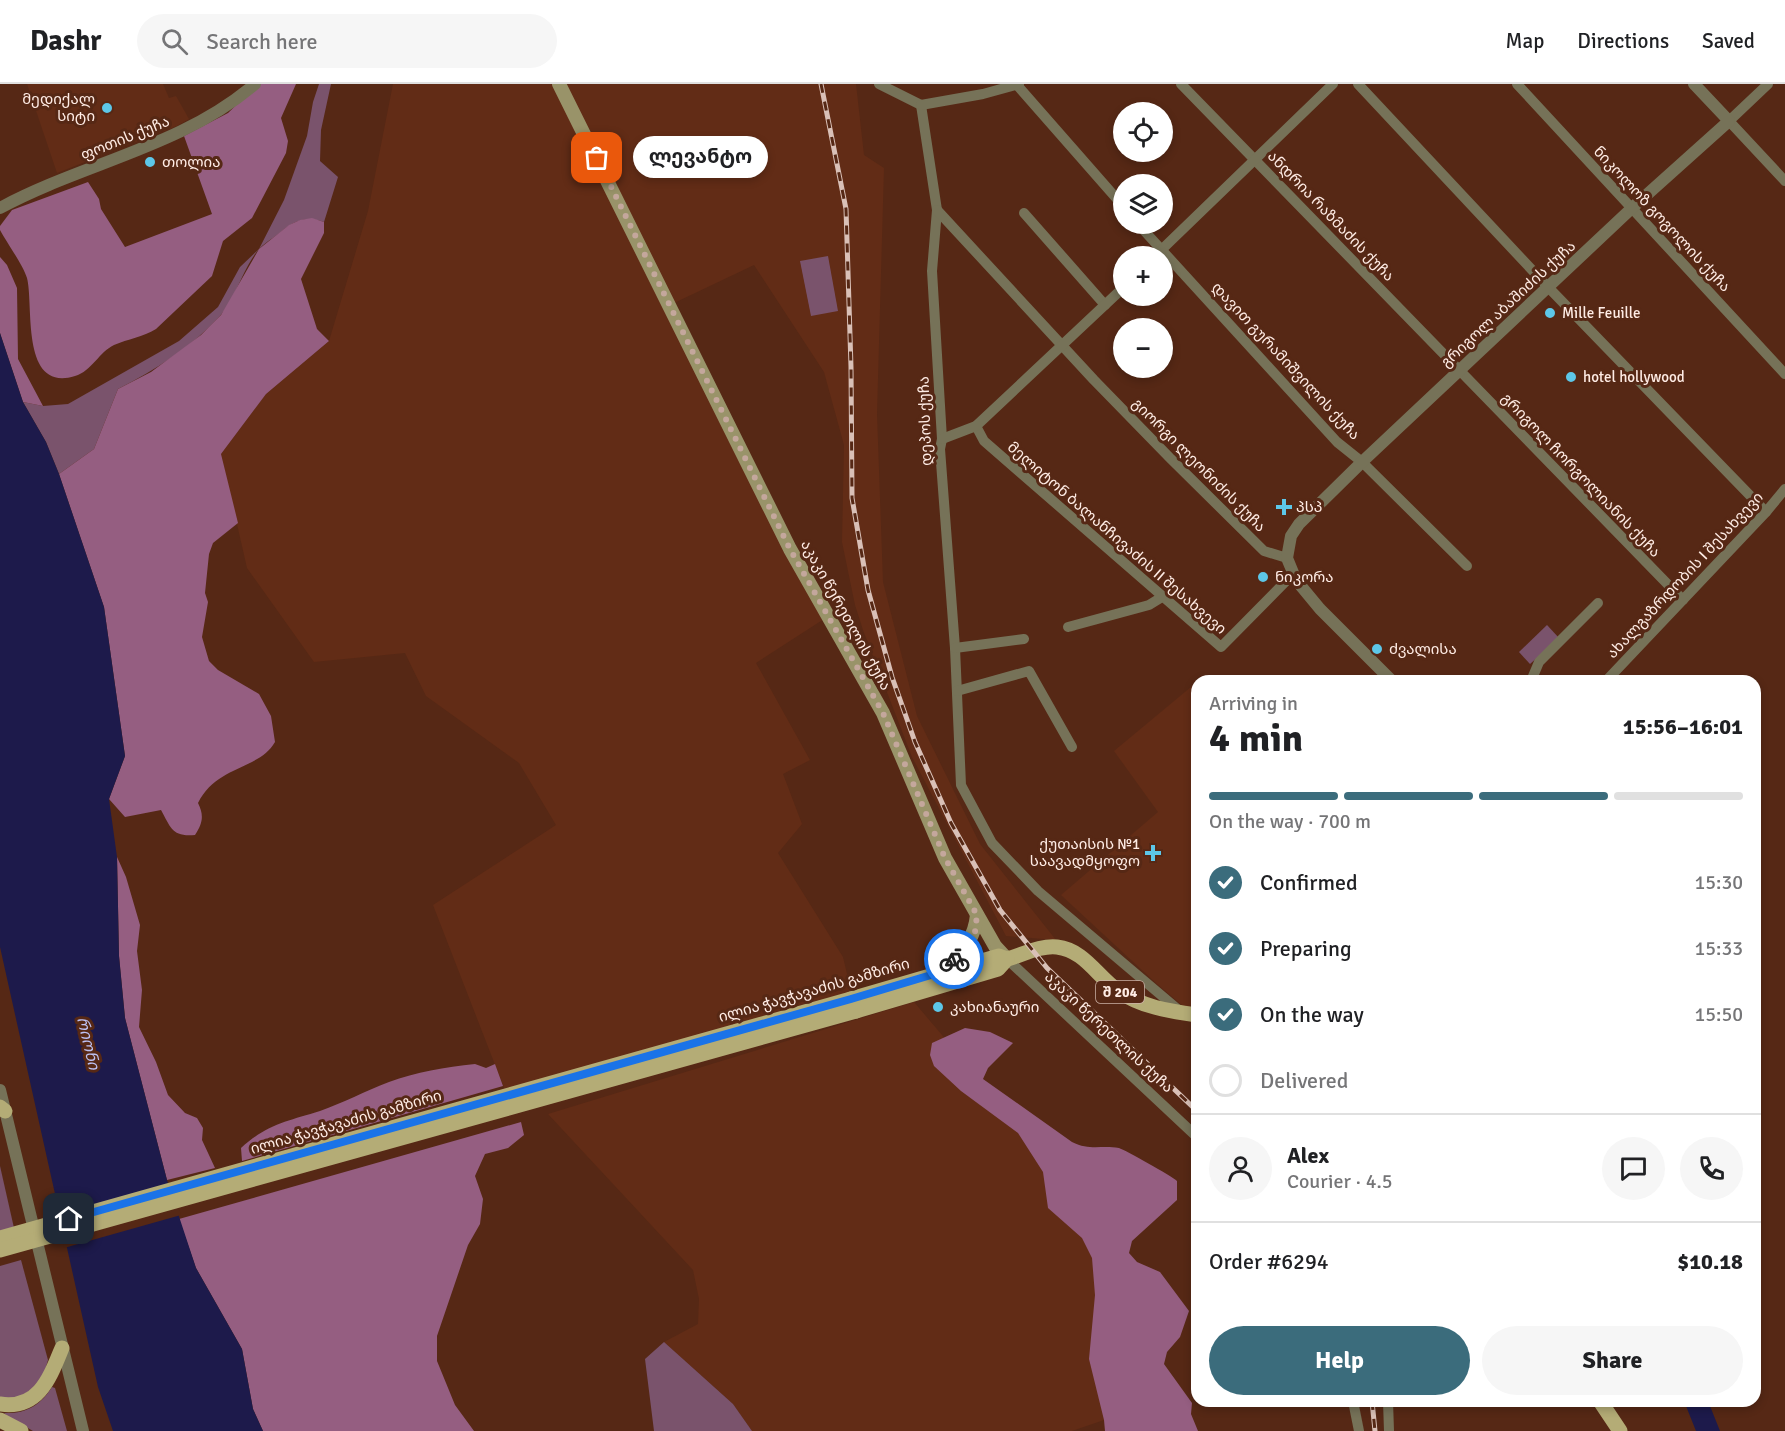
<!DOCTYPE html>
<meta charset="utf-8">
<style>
body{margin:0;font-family:Signika,"Noto Sans Georgian",sans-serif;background:#f6f6f6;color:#202124;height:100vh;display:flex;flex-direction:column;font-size:22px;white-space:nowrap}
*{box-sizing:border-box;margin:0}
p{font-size:20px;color:#757577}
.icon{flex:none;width:33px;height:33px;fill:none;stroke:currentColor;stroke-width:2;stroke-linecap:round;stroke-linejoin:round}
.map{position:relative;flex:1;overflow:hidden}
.drawer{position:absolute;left:1191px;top:591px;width:570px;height:732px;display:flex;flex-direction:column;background:#fff;border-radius:18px;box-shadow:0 3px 9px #0003}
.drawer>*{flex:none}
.tools{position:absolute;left:1113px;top:18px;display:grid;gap:12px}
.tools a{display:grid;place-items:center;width:60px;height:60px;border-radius:50%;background:#fff;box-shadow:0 3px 9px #0003;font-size:30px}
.pin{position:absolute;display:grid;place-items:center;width:51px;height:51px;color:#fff;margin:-26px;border-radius:12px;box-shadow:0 3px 9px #0006}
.courier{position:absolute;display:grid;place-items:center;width:60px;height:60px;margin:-30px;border:4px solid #1a73e8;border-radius:50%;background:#fff;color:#222;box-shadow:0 2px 8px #0007}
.bubble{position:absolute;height:42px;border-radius:21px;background:#fff;box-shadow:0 3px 9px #0003;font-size:20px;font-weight:700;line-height:42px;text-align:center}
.summary em{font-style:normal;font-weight:700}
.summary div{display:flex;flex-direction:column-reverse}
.summary{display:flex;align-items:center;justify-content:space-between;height:102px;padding:0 18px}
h1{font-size:39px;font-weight:700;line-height:45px}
.bar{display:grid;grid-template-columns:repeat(4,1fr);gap:9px 6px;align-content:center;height:72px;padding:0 18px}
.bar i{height:8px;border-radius:4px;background:#e0e0e0}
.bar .current{background:#3b6c7c}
.bar p{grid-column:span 4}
.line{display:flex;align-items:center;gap:15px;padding:0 18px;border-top:2px solid #e0e0e0}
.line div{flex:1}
.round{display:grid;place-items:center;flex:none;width:63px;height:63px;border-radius:32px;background:#f6f6f6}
ol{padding:0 18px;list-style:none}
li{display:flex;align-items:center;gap:18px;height:66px}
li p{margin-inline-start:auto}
li .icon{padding:6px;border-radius:50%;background:#3b6c7c;color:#fff;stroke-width:4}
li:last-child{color:#757577}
li i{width:33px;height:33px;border:3px solid #e0e0e0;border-radius:50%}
.action{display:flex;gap:12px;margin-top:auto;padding:12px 18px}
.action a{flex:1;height:69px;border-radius:36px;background:#3b6c7c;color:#fff;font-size:24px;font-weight:700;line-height:69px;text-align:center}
.action a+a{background:#f6f6f6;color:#202124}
header{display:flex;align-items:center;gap:36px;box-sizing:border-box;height:84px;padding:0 30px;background:#fff;border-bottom:2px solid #e0e0e0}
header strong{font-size:28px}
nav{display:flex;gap:33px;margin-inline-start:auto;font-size:21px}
.search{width:420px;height:54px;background:#f6f6f6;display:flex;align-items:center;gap:15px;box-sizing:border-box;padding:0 21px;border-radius:33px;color:#757577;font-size:22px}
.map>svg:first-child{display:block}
.built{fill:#622c16}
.green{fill:#7a536c}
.forest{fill:#955e81}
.water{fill:#1d1a4b}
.pier{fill:#562815}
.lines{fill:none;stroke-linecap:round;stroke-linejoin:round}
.minor{stroke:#767258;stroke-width:10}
.tertiary{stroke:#767258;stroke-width:12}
.secondary{stroke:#999369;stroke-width:14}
.primary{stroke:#b4ac76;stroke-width:15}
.rail-casing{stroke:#d9c0b7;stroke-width:5}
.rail{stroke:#562815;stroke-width:3;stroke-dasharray:9;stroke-linecap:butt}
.primary-bridge{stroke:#b4ac76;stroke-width:15}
.done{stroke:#c4a79c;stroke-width:6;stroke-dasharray:0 10.8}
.route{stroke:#1a73e8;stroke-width:8}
.poi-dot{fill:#5dc7e8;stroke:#562815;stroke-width:2}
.labels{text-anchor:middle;stroke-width:6;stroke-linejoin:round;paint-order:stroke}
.shield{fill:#562815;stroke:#ccb1a7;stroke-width:1.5}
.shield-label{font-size:14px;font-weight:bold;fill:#ffece5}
.poi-label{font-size:15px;fill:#ffece5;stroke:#562815;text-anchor:start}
.street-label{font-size:15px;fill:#ffece5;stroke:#562815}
.water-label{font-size:16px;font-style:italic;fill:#bdc1f3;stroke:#562815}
</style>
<header>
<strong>Dashr</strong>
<div class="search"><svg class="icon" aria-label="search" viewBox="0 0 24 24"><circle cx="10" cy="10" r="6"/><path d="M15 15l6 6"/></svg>Search here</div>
<nav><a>Map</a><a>Directions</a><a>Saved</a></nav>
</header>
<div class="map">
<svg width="1785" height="1347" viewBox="0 0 1785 1347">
<rect width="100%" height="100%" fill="#562815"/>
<g class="built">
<path d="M 27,0 L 163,0 L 169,14 L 176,12 L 189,35 L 177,42 L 57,89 Z"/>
<path d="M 393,0 L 856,0 L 864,71 L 884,84 L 877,330 L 883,498 L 917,632 L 980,760 L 1056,856 L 1006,852 L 912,673 L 863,546 L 855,521 L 842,458 L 844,361 L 824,288 L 754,181 L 672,220 L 824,535 L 756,579 L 810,676 L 783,690 L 802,740 L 778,769 L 843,873 L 852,911 L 506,1009 L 433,821 L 556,741 L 519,679 L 426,612 L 405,569 L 314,578 L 247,484 L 221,370 L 266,310 L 329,257 L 368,127 Z"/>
<path d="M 1197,598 L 1197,923 L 1183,922 L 1157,900 L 1061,811 L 1158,728 L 1114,667 Z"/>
<path d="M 914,918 L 981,997 L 1112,1171 L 1104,1336 L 1072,1347 L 752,1347 L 733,1320 L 664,1258 L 698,1240 L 699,1215 L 693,1186 L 548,1030 Z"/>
</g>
<g class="green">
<path d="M 319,0 L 331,0 L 321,46 L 320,77 L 338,93 L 324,138 C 307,132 295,136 282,147 C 275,153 266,158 260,164 C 244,181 236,214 220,232 C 192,263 155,286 118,305 L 94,365 L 59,390 L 46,358 L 23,318 L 43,322 L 68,320 L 179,257 L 218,223 L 240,183 L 259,165 L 284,116 L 307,52 L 313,18 Z"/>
<path d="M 828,172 L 838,227 L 811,232 L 800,177 Z"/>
<path d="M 1547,541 L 1559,554 L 1530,580 L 1519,568 Z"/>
<path d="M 0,1082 L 14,1144 L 0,1149 Z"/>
<path d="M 21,1176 L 48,1276 L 41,1300 L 16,1315 L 0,1314 L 0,1182 Z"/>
<path d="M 664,1258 L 733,1320 L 752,1347 L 654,1347 L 645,1275 Z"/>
<path d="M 52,1303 L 55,1304 L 67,1347 L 33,1347 L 7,1332 L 4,1329 C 26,1330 41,1321 52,1303 Z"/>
</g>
<g class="forest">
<path d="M 258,0 L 296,0 L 281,34 L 288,57 L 286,69 L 252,134 L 223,157 L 212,192 L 156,245 C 143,253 128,255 114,261 C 99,268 92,287 75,292 C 20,309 34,221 27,194 C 23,181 7,159 0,146 L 0,142 L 12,126 L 88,98 L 99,115 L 101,125 L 125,163 L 212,130 L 184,52 L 228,29 Z"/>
<path d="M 312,134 L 324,138 L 324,149 L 301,195 L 317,245 L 329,257 L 266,310 L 221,370 L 238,439 L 213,459 L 209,470 L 205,509 L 208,518 L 202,553 L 209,577 L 218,586 L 259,610 L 271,632 L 275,658 C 259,686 217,681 198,719 C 204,731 203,739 195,751 C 172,753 171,744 161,726 L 125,733 L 109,715 L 125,672 L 104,523 L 59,390 L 94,365 L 118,305 L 151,288 L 201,251 L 221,231 L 259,165 L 289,141 L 300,136 Z"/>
<path d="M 0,173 L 7,181 L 17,204 L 18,275 L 43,322 L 23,318 L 0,249 Z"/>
<path d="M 117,773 L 126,793 L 140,841 L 137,867 L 142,906 L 139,943 L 156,978 L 168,1011 L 185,1029 L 197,1034 L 203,1044 L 202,1056 L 215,1084 L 167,1096 L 125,934 L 119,872 Z"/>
<path d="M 965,944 L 990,948 L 1013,959 L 988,984 L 983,995 L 1072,1058 C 1090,1067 1101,1061 1119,1064 C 1125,1066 1172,1092 1177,1097 L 1177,1116 L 1132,1157 L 1129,1169 L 1137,1178 L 1160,1188 L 1189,1227 L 1180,1253 L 1167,1268 L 1164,1280 L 1192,1319 L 1191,1330 L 1198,1347 L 1105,1347 L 1104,1336 L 1089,1275 L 1095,1211 L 1092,1174 L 1082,1154 L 1048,1124 L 1043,1088 L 1018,1049 L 961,1007 L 934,982 L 930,971 L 932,959 Z"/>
<path d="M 475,980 L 486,984 L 495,980 L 503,1002 L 242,1077 L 241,1064 C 267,1040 288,1037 320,1027 C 343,1019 365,1007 389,998 C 416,988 445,983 475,980 Z"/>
<path d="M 521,1038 L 524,1051 L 508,1064 L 485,1070 L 475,1092 L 483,1115 L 480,1140 L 468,1161 L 437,1252 L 437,1277 L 455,1321 L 474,1347 L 263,1347 L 253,1325 L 242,1265 L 196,1184 L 179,1135 Z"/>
</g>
<g class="water">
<path d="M 0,249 L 23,318 L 46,358 L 59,390 L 104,523 L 125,672 L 109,715 L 117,773 L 119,872 L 125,934 L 167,1096 L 196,1184 L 242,1265 L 253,1325 L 263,1347 L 113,1347 L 98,1303 L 0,863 Z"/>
<path d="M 1684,1317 L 1708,1317 L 1720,1347 L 1696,1347 Z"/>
</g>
<path class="pier" d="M 172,1100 L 181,1131 L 64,1164 L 57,1132 Z"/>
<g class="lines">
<g class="minor">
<path d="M 879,0 L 921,21"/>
<path d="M 1181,0 L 1683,516"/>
<path d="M 1358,0 L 1548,203 L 1766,428"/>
<path d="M 1517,0 L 1785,290"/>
<path d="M 1768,0 L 1729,37 L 1785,97"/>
<path d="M 1017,1 L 1124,123"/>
<path d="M 921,21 L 937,126 L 932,187 L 942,355 L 940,365 L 955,564 L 961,701 L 992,759 L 1038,807 L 1181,928"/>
<path d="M 921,21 L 983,10 L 1019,0"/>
<path d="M 937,126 L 1094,296 L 1170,374 L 1264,467 L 1287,474"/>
<path d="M 1024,129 L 1105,221"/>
<path d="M 1138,140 L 1337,358 L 1362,378 L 1467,482"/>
<path d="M 1155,172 L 1333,0"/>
<path d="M 976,342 L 984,357 L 1221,563 L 1293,490"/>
<path d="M 942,355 L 976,342 L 1124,203"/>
<path d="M 1068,543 L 1149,521 L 1162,513"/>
<path d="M 955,564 L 1024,555"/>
<path d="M 1531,597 L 1539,578 L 1598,519"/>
<path d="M 1606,597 L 1766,428 L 1785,405"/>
<path d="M 957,607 L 1029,587 L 1072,663"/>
<path d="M 1007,875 L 1197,1053"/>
<path d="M 1353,1317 L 1359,1347"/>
<path d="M 1388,1317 L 1389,1347"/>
</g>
<g class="tertiary">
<path d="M 0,124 C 83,79 182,63 255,0"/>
<path d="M 1392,597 L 1320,525 L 1296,496 L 1287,474 L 1291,452 L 1299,440 L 1362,378 L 1632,124 L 1729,37 L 1694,0"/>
<path d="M 0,1006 L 83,1347"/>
</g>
<g class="secondary">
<path d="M 559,0 L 790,465 L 883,629 L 945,774 L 995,862 L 1007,875"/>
<path d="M 941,888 C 959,868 974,860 977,831"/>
</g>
<g class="primary">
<path d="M 1007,875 C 1022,871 1041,861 1057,863 C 1084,866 1097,892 1117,906 C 1141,923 1169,927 1197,931"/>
<path d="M 851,915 L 999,872 L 1007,875"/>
<path d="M 856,927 L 998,885 L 1007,875"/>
<path d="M 0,1023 L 5,1027"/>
<path d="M 1600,1317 L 1620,1347"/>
<path d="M 0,1320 C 39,1326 50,1293 62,1264"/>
<path d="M 0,1336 L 21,1347"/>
</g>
<defs>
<g id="rail">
<path d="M 821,0 L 846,125 L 851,283 L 852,414 L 868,506 L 892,593 L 915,658 L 951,739 L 1000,826 L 1047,884 L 1197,1027"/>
<path d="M 1372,1317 L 1375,1347"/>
</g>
</defs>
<use href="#rail" class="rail-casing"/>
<use href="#rail" class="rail"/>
<g class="primary-bridge">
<path d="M 0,1154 L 851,915"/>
<path d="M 0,1166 L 856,927"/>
</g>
</g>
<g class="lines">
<path class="done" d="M 597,74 L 790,465 L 883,629 L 945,774 L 977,831 L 975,848 L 969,858 L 954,875"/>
<path class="route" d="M 69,1135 L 851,915 L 941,888 L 954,875"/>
</g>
<g class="poi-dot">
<circle cx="107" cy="24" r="6"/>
<circle cx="150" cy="78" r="6"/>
<circle cx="1550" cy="229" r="6"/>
<circle cx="1571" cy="293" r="6"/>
<path d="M1281 414h6v6h6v6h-6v6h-6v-6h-6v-6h6z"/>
<circle cx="1263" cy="493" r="6"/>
<circle cx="1377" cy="565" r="6"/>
<path d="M1150 760h6v6h6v6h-6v6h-6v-6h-6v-6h6z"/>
<circle cx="938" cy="923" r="6"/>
</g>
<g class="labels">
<rect class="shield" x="1096" y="897" width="48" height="22" rx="4.5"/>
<g class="shield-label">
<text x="1120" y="913">შ 204</text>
</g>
<g class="poi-label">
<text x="95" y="20" text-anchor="end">მედიქალ<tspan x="95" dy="17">სიტი</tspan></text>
<text x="162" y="83">თოლია</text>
<text x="1562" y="234">Mille Feuille</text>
<text x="1583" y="298">hotel hollywood</text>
<text x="1296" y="428">პსპ</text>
<text x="1275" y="498">ნიკორა</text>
<text x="1389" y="570">ძვალისა</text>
<text x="1140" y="765" text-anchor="end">ქუთაისის №1<tspan x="1140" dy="17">საავადმყოფო</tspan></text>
<text x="950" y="928">კახიანაური</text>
</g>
<g class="street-label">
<text transform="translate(125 54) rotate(-22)" y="5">ფოთის ქუჩა</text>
<text transform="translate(1331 132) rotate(46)" y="5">ანდრია რაზმაძის ქუჩა</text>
<text transform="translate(1662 135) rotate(47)" y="5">ნიკოლოზ გოგოლის ქუჩა</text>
<text transform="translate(1508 220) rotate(-43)" y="5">გრიგოლ აბაშიძის ქუჩა</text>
<text transform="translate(1286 277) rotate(47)" y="5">დავით გურამიშვილის ქუჩა</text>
<text transform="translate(925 337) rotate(-92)" y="5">დეპოს ქუჩა</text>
<text transform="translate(1199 381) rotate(45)" y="5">გიორგი ლეონიძის ქუჩა</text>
<text transform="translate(1581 391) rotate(46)" y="5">გრიგოლ ჩორგოლიანის ქუჩა</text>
<text transform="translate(1117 454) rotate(41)" y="5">მელიტონ ბალანჩივაძის II შესახვევი</text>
<text transform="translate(1685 491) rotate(-47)" y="5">ახალგაზრდობის I შესახვევი</text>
<text transform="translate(846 531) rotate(61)" y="5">აკაკი წერეთლის ქუჩა</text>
<text transform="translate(814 906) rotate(-16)" y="5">ილია ჭავჭავაძის გამზირი</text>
<text transform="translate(1109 948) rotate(43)" y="5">აკაკი წერეთლის ქუჩა</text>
<text transform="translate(346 1038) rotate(-16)" y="5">ილია ჭავჭავაძის გამზირი</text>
</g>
<g class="water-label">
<text transform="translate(89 959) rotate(77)" y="6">რიონი</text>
</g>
</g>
</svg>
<div class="tools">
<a><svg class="icon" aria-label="locate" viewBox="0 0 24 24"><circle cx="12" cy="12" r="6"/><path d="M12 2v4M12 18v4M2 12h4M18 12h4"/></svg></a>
<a><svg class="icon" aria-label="layers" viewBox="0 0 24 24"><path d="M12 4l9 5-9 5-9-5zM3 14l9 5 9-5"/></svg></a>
<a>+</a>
<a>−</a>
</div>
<div class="pin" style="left:597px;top:74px;background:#ea580c"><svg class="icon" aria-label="bag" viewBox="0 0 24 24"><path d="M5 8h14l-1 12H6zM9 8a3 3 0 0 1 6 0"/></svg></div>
<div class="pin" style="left:69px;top:1135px;background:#1f2937"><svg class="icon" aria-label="home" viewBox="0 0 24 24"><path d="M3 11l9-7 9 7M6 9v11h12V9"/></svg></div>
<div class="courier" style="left:954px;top:875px"><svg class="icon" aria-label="bike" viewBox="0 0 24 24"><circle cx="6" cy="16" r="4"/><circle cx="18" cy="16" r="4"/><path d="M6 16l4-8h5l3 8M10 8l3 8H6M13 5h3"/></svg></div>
<div class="bubble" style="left:633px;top:52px;width:135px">ლევანტო</div>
<section class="drawer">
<div class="summary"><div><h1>4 min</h1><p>Arriving in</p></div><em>15:56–16:01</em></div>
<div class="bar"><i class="current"></i><i class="current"></i><i class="current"></i><i></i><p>On the way · 700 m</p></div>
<ol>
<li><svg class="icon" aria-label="check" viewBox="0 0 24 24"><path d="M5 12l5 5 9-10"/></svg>Confirmed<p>15:30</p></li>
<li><svg class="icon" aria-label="check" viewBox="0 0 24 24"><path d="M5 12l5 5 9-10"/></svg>Preparing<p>15:33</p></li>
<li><svg class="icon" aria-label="check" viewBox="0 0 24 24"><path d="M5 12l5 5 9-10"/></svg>On the way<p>15:50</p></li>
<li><i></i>Delivered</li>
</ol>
<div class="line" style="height:108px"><a class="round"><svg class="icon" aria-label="person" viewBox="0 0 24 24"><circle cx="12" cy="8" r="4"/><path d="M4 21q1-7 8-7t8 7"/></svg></a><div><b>Alex</b><p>Courier · 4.5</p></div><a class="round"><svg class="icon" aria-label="chat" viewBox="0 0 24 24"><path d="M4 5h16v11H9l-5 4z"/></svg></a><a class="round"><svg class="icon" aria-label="phone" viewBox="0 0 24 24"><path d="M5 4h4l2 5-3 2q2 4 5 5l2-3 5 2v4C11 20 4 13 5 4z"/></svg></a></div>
<div class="line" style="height:78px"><div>Order #6294</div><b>$10.18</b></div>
<div class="action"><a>Help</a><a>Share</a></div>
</section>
</div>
